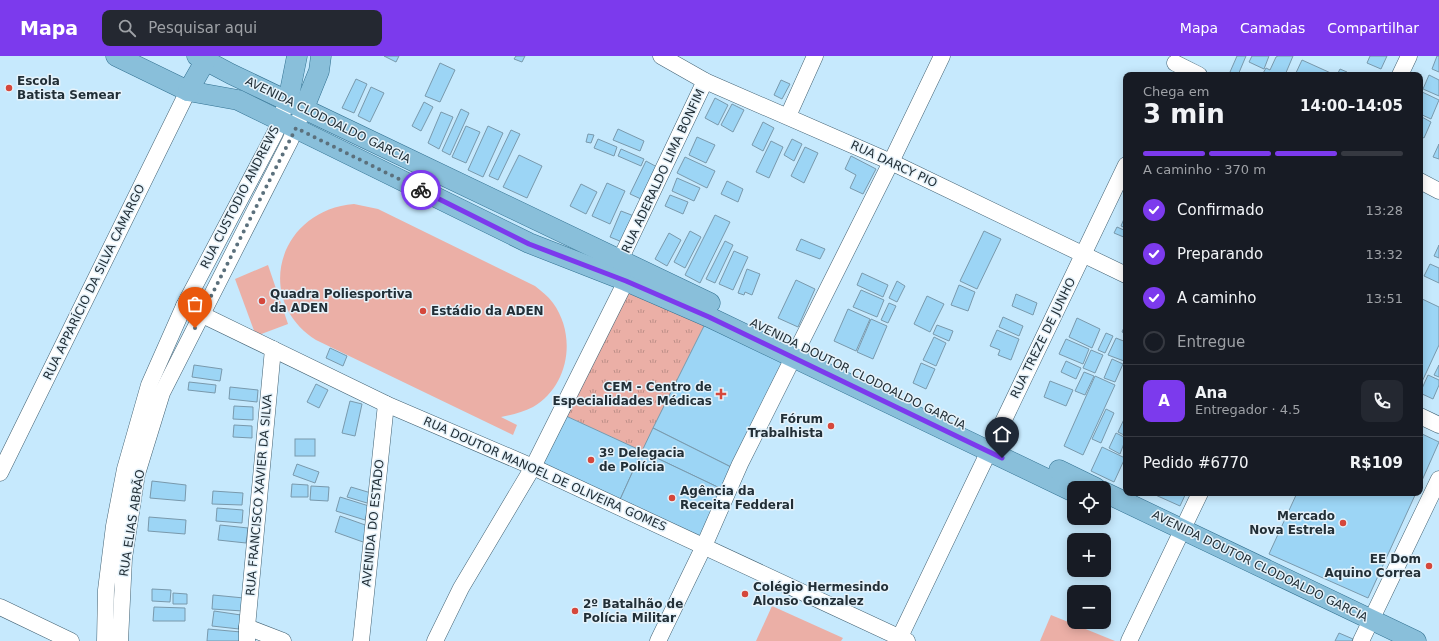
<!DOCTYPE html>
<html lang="pt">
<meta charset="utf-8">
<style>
body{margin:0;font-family:"DejaVu Sans",sans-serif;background:#242831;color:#f1f3f6;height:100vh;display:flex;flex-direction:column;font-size:15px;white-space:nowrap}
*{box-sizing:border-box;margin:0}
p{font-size:13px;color:#9ea1a6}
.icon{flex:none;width:22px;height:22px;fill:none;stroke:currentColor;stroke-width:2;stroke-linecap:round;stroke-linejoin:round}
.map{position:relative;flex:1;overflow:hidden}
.sheet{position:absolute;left:1123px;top:16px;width:300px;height:424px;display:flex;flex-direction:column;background:#171b24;border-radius:8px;box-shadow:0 2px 10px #0003}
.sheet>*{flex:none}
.fabs{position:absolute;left:1067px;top:425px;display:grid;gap:8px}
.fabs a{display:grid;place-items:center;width:44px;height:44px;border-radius:8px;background:#171b24;box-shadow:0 2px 10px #0003;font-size:20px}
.pin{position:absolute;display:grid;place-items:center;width:34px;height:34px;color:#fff;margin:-41px -17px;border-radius:50% 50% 50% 0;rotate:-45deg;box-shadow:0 0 4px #0007}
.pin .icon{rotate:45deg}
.courier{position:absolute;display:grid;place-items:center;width:40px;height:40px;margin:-20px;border:3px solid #7c3aed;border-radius:50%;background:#fff;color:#222;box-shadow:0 1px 5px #0007}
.head em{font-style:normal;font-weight:800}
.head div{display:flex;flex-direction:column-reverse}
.head{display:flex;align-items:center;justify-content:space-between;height:68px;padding:0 20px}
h1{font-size:26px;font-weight:800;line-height:30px}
.bar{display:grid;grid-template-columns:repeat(4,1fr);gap:6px 4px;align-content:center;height:48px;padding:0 20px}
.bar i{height:5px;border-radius:3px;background:#363941}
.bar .current{background:#7c3aed}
.bar p{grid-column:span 4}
.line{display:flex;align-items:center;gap:10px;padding:0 20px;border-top:1px solid #363941}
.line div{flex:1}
.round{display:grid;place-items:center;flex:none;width:42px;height:42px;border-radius:8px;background:#242831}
ol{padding:0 20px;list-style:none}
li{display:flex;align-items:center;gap:12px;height:44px}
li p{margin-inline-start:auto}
li .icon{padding:4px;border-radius:50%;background:#7c3aed;color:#fff;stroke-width:4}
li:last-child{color:#9ea1a6}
li i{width:22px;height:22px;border:2px solid #363941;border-radius:50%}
header{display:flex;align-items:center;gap:24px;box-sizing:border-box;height:56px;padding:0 20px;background:#7c3aed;color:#fff}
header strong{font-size:19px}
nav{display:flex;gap:22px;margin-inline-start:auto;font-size:14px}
.search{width:280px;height:36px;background:#242831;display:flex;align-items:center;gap:10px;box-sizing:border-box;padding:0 14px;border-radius:8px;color:#9ea1a6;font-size:15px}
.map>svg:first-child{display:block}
.grass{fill:url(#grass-tufts)}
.pitch{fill:#ebafa6}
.building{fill:#9cd5f5;stroke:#7999ac}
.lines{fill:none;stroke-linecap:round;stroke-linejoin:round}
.minor-casing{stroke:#436273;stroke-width:17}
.major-casing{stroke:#327191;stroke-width:21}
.minor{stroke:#fff;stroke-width:16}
.major{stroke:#89bfda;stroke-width:20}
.done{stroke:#5b707c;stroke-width:4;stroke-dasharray:0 7.2}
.route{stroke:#7c3aed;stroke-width:5}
.poi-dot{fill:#d5473b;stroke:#e5f2fa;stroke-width:1.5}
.labels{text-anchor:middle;stroke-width:3;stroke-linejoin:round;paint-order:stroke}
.poi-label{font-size:12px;font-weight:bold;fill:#222f37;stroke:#e5f2fa;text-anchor:start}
.street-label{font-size:12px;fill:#222f37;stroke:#e5f2fa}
</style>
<header>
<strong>Mapa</strong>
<div class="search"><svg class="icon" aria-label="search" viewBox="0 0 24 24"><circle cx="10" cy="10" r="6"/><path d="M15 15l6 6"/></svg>Pesquisar aqui</div>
<nav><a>Mapa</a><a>Camadas</a><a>Compartilhar</a></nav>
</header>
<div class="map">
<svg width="1439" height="585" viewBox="0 0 1439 585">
<defs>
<pattern id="grass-tufts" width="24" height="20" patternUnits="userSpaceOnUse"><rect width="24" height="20" fill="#ebafa6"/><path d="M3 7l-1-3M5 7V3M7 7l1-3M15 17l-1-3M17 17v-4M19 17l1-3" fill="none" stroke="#be8f88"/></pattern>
</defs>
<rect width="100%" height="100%" fill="#c6e9fd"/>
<path class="grass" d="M 629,230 L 707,264 L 642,395 L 566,360 Z"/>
<g class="pitch">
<path d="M 354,148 L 378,153 L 535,230 C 541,235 548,240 553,247 C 577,280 569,330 533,351 C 523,356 512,359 501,361 L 517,369 L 513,379 L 316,284 C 252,243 279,154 354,148 Z"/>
<path d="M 268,209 L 288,268 L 256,280 L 235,223 Z"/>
<path d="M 772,550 L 843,582 L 841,585 L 756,585 Z"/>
<path d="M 1051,559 L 1115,585 L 1040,585 Z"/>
</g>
<g class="building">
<path d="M 384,0 L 399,0 L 396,6 Z"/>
<path d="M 516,0 L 525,0 L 522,6 L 514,3 Z"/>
<path d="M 1237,0 L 1246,0 L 1238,19 L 1230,16 Z"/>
<path d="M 1252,0 L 1269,0 L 1264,13 L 1249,6 Z"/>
<path d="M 1278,0 L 1293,0 L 1285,19 L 1262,19 L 1266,12 L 1270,14 L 1276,1 Z"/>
<path d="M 1370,0 L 1387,0 L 1381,13 L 1367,7 Z"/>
<path d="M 1437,0 L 1439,0 L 1439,16 L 1432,13 Z"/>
<path d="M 1302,4 L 1333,18 L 1333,19 L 1295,19 Z"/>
<path d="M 440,7 L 455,14 L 440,46 L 425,40 Z"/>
<path d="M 1340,13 L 1347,16 L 1345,19 L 1337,19 Z"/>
<path d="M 1429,19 L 1439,24 L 1439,40 L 1423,33 Z"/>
<path d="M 356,23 L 367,28 L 354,57 L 342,52 Z"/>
<path d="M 781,24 L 790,28 L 782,43 L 774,39 Z"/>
<path d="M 371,31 L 384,37 L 370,66 L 358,60 Z"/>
<path d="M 1420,35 L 1439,44 L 1431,63 L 1420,58 Z"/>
<path d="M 715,42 L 728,49 L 718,69 L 705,62 Z"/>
<path d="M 424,46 L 433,51 L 421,75 L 412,70 Z"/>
<path d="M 732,48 L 744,54 L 733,76 L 721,69 Z"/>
<path d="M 461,53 L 469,57 L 450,99 L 442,95 Z"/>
<path d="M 441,56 L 453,61 L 439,93 L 428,87 Z"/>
<path d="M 1420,60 L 1431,66 L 1424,82 L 1420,80 Z"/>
<path d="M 763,66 L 774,72 L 763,95 L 752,89 Z"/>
<path d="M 466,70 L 480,76 L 466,107 L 452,101 Z"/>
<path d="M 488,70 L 503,77 L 483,121 L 468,114 Z"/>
<path d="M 618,73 L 644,85 L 640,95 L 613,84 Z"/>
<path d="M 511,74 L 520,78 L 498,124 L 489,120 Z"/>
<path d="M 588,78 L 594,79 L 591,87 L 586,86 Z"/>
<path d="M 697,81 L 715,89 L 706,107 L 689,99 Z"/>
<path d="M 598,83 L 617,91 L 614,100 L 594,92 Z"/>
<path d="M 792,83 L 802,88 L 794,105 L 784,99 Z"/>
<path d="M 771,85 L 783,91 L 769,122 L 756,116 Z"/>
<path d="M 1439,88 L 1439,103 L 1433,101 Z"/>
<path d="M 805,91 L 818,97 L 804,127 L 791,120 Z"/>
<path d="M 621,93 L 644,103 L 641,110 L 618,100 Z"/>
<path d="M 519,99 L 542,110 L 527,142 L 503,131 Z"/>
<path d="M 851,100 L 876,113 L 863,138 L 850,132 L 856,119 L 845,113 Z"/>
<path d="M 685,101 L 715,115 L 707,132 L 677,117 Z"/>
<path d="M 646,105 L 657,111 L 641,143 L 630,138 Z"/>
<path d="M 677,122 L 700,132 L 694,145 L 672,135 Z"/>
<path d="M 727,125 L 743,133 L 738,146 L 721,138 Z"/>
<path d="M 607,127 L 625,135 L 610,168 L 592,160 Z"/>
<path d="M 581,128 L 597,136 L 586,158 L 570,150 Z"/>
<path d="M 670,139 L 688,146 L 683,158 L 665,150 Z"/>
<path d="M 621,155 L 634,160 L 622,186 L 610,181 Z"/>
<path d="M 1126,158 L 1126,172 L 1121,170 Z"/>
<path d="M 715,159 L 730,166 L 700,227 L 685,219 Z"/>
<path d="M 1117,171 L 1126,175 L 1126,182 L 1114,177 Z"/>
<path d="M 690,175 L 701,181 L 685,212 L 674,206 Z"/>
<path d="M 984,175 L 1001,183 L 977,233 L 960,225 Z"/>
<path d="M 669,177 L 681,184 L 667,210 L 655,203 Z"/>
<path d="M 801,183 L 825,193 L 820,203 L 796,194 Z"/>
<path d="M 725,185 L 733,189 L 715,227 L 706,223 Z"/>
<path d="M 1439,189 L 1439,202 L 1434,200 Z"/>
<path d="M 734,195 L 748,201 L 733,234 L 719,228 Z"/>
<path d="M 1430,208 L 1439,212 L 1439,227 L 1424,220 Z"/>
<path d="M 747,213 L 760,218 L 752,239 L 745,236 L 744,239 L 738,237 Z"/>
<path d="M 862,217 L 888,229 L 883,241 L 857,229 Z"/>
<path d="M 796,224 L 815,233 L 798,271 L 778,262 Z"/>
<path d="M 897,225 L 905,230 L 897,246 L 889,242 Z"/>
<path d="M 959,229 L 975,236 L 968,255 L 951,249 Z"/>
<path d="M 861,234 L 884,244 L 877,261 L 853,251 Z"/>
<path d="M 1016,238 L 1037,247 L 1033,259 L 1012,250 Z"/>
<path d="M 927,240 L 944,248 L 930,276 L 914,268 Z"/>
<path d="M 1420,242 L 1439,251 L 1439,289 L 1420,330 Z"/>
<path d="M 889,247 L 896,250 L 888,267 L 881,264 Z"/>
<path d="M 848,253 L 870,263 L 856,295 L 834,285 Z"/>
<path d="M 1003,261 L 1023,270 L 1019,280 L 999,271 Z"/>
<path d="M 1077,262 L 1100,273 L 1092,292 L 1069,281 Z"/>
<path d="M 871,263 L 887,270 L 873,303 L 857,296 Z"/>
<path d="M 707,264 L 790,303 L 735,413 L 653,372 Z"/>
<path d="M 1126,267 L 1126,278 L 1122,276 Z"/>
<path d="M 937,269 L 953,275 L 949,285 L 933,278 Z"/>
<path d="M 997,274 L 1019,283 L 1011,304 L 998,299 L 1000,294 L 990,290 Z"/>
<path d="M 1106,277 L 1113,280 L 1105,297 L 1098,294 Z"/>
<path d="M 934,281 L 946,287 L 936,310 L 923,304 Z"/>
<path d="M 1116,282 L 1126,286 L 1126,301 L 1124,305 L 1108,299 Z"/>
<path d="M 1066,283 L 1089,293 L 1083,308 L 1059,298 Z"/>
<path d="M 330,292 L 347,300 L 343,310 L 326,302 Z"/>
<path d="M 1091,294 L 1103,299 L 1095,317 L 1083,312 Z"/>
<path d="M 1112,303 L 1123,308 L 1115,326 L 1104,322 Z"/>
<path d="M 1066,305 L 1081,312 L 1076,323 L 1061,316 Z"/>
<path d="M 921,307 L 935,313 L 926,333 L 913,327 Z"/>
<path d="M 194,309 L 222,313 L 220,325 L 192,321 Z"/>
<path d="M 1439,309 L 1439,321 L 1434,319 Z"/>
<path d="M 1084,316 L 1094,320 L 1085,339 L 1075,335 Z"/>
<path d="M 1428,319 L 1439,324 L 1439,329 L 1433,343 L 1420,337 Z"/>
<path d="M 1095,320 L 1115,329 L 1083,399 L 1064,390 Z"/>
<path d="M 1050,325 L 1073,334 L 1066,350 L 1044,341 Z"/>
<path d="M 189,326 L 216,329 L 215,337 L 188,334 Z"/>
<path d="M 316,328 L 328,334 L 319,352 L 307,346 Z"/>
<path d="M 230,331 L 258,334 L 257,346 L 229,343 Z"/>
<path d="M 350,345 L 362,348 L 355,380 L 342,377 Z"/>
<path d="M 234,350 L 253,351 L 253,364 L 233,363 Z"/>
<path d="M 1106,353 L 1114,357 L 1101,387 L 1092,383 Z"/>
<path d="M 1126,359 L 1126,380 L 1118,376 Z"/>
<path d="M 566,360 L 642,395 L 618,448 L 539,413 Z"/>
<path d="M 234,369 L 252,370 L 252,382 L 233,381 Z"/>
<path d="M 653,372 L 735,413 L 726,435 L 642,395 Z"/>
<path d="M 1116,377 L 1126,382 L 1120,398 L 1109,392 Z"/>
<path d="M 1420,377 L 1439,386 L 1420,429 Z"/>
<rect x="295" y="383" width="20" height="17"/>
<path d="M 1102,391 L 1125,402 L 1114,426 L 1091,415 Z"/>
<path d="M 642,395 L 726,435 L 703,487 L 618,448 Z"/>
<path d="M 297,408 L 319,416 L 315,427 L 293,419 Z"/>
<path d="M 152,425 L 186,429 L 185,445 L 150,442 Z"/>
<path d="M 292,428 L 308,429 L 308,441 L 291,441 Z"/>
<path d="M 311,430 L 329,431 L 328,445 L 310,444 Z"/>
<path d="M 351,431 L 371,437 L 367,447 L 347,441 Z"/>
<path d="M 213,435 L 243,437 L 242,449 L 212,448 Z"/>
<path d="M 1151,437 L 1186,437 L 1180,450 Z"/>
<path d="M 1297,437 L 1416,437 L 1368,542 L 1269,498 Z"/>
<path d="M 340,441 L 369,450 L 365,464 L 336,455 Z"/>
<path d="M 217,452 L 243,454 L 242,467 L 216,465 Z"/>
<path d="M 340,460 L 368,470 L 363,486 L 335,476 Z"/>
<path d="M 149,461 L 186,464 L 185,478 L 148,475 Z"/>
<path d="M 220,469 L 248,472 L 246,487 L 218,484 Z"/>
<path d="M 152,533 L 171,534 L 170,546 L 152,545 Z"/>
<path d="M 173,537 L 187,538 L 187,548 L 173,548 Z"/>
<path d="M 213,539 L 244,542 L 243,555 L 212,553 Z"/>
<path d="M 154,551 L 185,552 L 185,565 L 153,565 Z"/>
<path d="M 214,555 L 241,559 L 239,573 L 212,570 Z"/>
<path d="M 208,573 L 241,576 L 240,585 L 207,585 Z"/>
<path d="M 1339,577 L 1353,583 L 1352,585 L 1335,585 Z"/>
</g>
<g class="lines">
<defs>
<g id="minor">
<path d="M 661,0 L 705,25 L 891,106 L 1126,219"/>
<path d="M 1175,7 L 1199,19"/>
<path d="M 1400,19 L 1409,0"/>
<path d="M 788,60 L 815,0"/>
<path d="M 1420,125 L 1439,135"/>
<path d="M 620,204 L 705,25"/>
<path d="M 184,250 L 386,348 L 533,411 L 907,585"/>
<path d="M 1420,360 L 1439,369"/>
<path d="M 0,417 L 188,35"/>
<path d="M 0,551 L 71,585"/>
<path d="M 247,571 L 283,585"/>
<path d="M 105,585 L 106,534 L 114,470 L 125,413 L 149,329 L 184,250 L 275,77 L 284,53"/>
<path d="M 120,585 L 124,502 L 137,418 L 162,337 L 290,85 L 304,52"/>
<path d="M 247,585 L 247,571 L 273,293"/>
<path d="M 361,585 L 386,348"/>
<path d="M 435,585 L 461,532 L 533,411 L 626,225"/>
<path d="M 658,585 L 704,490 L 740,408 L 891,106 L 942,0"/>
<path d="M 898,585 L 1126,109"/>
<path d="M 1129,585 L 1200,437"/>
<path d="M 1361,585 L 1439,423"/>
</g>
<g id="major">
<path d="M 116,0 L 188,35 L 238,44 L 529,187 L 626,225 L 709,261 L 1074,436"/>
<path d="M 197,0 L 231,18 L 710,247"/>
<path d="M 188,35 L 208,0"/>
<path d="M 288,45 L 297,0"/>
<path d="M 304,52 L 319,15 L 321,0"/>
<path d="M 1059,414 L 1096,432"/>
<path d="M 1104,436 L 1416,585"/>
</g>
</defs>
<use href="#minor" class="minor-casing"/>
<use href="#major" class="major-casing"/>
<use href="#minor" class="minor"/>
<use href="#major" class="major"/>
</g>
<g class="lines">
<path class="done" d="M 195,272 L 296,72 L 421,134"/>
<path class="route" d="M 421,134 L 529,188 L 626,225 L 709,261 L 1002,402"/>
</g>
<g class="poi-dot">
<circle cx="9" cy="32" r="4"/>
<circle cx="262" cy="245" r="4"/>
<circle cx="423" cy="255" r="4"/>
<path d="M719 332h4v4h4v4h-4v4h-4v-4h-4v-4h4z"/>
<circle cx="831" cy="370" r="4"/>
<circle cx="591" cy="404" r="4"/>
<circle cx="672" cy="442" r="4"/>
<circle cx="1343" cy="467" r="4"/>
<circle cx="1429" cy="510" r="4"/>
<circle cx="745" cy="538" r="4"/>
<circle cx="575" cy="555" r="4"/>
</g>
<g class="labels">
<g class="poi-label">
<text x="17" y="29">Escola<tspan x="17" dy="14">Batista Semear</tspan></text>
<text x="270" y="242">Quadra Poliesportiva<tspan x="270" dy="14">da ADEN</tspan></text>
<text x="431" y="259">Estádio da ADEN</text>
<text x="712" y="335" text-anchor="end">CEM - Centro de<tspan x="712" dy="14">Especialidades Médicas</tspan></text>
<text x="823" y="367" text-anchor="end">Fórum<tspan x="823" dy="14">Trabalhista</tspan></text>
<text x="599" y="401">3º Delegacia<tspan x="599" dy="14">de Polícia</tspan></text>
<text x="680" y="439">Agência da<tspan x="680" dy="14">Receita Fedderal</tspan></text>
<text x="1335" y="464" text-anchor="end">Mercado<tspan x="1335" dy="14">Nova Estrela</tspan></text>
<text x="1421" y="507" text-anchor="end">EE Dom<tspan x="1421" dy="14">Aquino Correa</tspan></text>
<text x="753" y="535">Colégio Hermesindo<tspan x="753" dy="14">Alonso Gonzalez</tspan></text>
<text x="583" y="552">2º Batalhão de<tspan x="583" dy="14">Polícia Militar</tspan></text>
</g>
<g class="street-label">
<text transform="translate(328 64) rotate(26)" y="4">AVENIDA CLODOALDO GARCIA</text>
<text transform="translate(894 108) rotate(25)" y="4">RUA DARCY PIO</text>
<text transform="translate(663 115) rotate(-65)" y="4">RUA ADERALDO LIMA BONFIM</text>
<text transform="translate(240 141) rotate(-63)" y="4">RUA CUSTODIO ANDREWS</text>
<text transform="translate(94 226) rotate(-64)" y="4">RUA APPARÍCIO DA SILVA CAMARGO</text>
<text transform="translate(1043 282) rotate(-64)" y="4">RUA TREZE DE JUNHO</text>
<text transform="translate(858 318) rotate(26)" y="4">AVENIDA DOUTOR CLODOALDO GARCIA</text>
<text transform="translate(545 418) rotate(24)" y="4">RUA DOUTOR MANOEL DE OLIVEIRA GOMES</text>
<text transform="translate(259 439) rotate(-85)" y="4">RUA FRANCISCO XAVIER DA SILVA</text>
<text transform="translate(132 467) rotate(-81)" y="4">RUA ELIAS ABRÃO</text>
<text transform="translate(373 467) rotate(-84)" y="4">AVENIDA DO ESTADO</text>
<text transform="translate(1260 510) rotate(26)" y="4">AVENIDA DOUTOR CLODOALDO GARCIA</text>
</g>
</g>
</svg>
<div class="fabs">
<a><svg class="icon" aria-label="locate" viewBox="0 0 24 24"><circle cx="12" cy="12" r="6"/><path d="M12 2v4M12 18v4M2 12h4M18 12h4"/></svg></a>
<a>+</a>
<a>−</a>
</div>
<div class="pin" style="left:195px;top:272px;background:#ea580c"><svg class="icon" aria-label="bag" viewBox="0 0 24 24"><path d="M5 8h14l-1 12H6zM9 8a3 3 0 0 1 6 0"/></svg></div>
<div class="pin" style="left:1002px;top:402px;background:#1f2937"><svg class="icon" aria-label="home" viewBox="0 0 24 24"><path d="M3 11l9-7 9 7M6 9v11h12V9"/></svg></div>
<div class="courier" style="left:421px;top:134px"><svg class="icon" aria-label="bike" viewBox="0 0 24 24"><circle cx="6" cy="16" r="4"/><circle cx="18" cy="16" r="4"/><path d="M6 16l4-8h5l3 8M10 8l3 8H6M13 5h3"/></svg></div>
<section class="sheet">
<div class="head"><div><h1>3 min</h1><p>Chega em</p></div><em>14:00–14:05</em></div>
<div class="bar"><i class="current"></i><i class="current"></i><i class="current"></i><i></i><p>A caminho · 370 m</p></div>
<ol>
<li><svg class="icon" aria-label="check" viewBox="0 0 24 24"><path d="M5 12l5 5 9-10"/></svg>Confirmado<p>13:28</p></li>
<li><svg class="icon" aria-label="check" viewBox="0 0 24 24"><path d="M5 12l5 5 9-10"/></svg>Preparando<p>13:32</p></li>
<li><svg class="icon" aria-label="check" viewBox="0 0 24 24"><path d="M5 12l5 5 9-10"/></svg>A caminho<p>13:51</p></li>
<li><i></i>Entregue</li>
</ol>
<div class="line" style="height:72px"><b class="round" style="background:#7c3aed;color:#fff">A</b><div><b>Ana</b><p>Entregador · 4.5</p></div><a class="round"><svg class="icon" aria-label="phone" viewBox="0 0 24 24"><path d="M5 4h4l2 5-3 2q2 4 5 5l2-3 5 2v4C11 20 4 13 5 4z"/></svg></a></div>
<div class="line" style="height:52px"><div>Pedido #6770</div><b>R$109</b></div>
</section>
</div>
